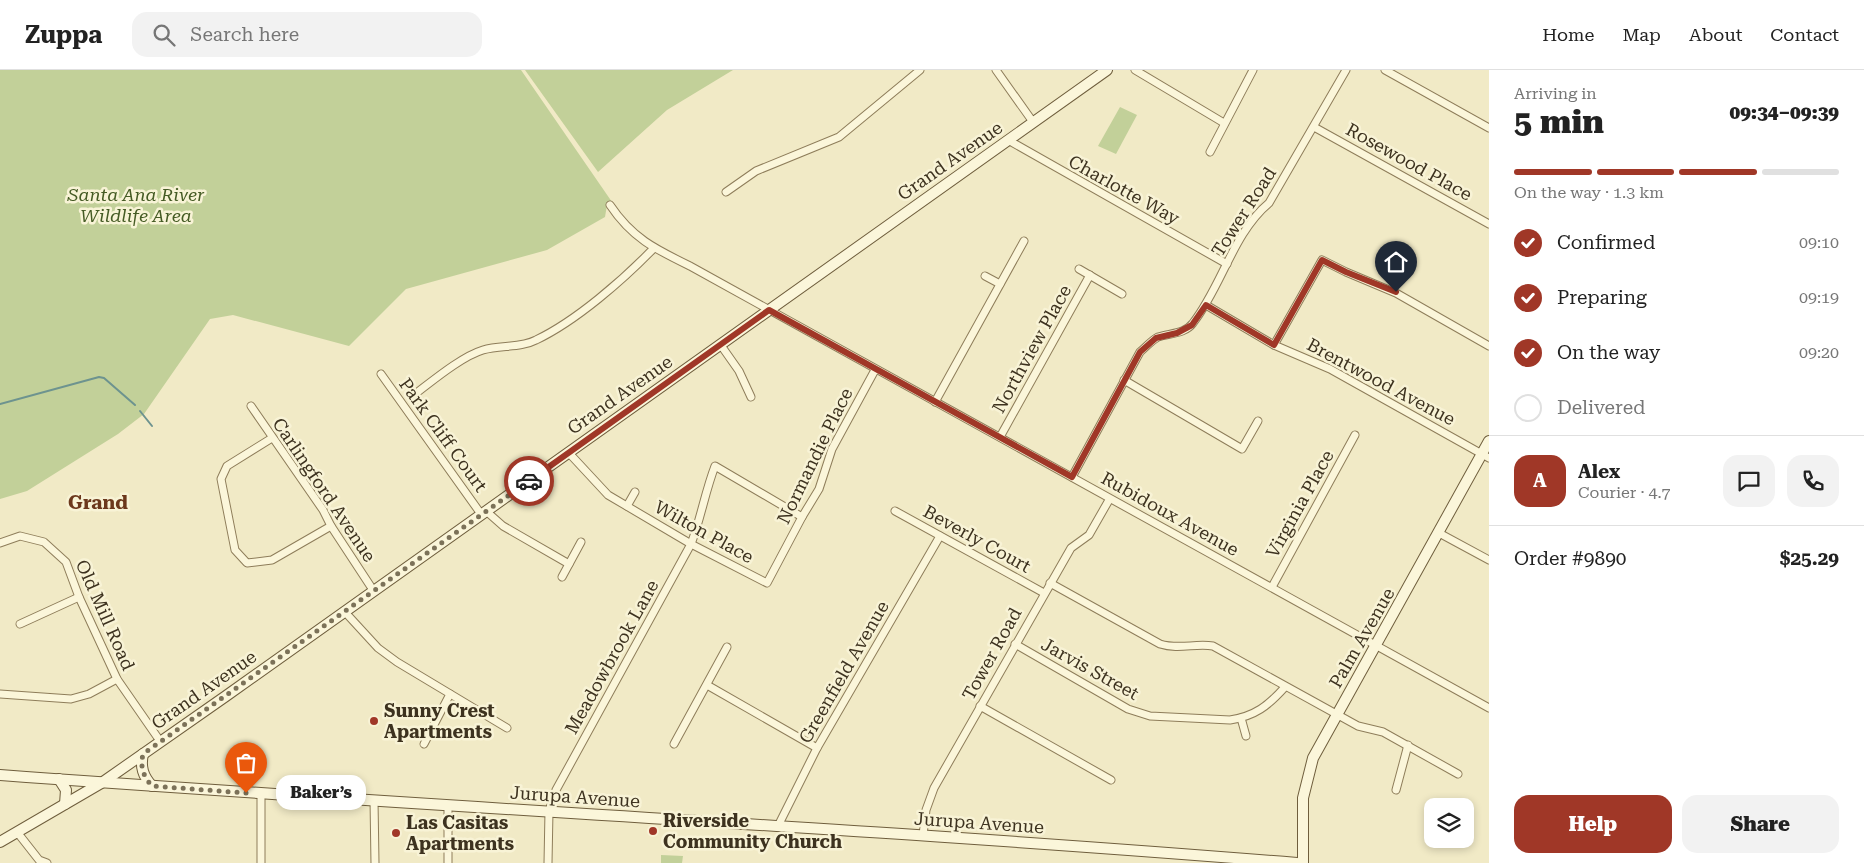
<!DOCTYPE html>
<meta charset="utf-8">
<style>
body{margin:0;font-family:"Roboto Serif",serif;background:#f2f2f2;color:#222;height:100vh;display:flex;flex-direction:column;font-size:19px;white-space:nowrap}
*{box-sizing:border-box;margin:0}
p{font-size:16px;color:#767676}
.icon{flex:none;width:28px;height:28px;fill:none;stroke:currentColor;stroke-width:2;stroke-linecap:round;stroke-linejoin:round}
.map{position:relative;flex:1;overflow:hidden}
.side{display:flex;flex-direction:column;background:#fff;width:375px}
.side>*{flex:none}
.fabs{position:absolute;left:1424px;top:728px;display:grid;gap:10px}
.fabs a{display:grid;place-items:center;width:50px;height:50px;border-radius:10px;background:#fff;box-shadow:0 2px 8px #0003;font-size:25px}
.pin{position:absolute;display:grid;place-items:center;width:42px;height:42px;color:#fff;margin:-51px -21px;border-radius:50% 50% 50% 0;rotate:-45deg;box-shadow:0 0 5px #0007}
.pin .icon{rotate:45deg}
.courier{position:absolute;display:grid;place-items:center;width:50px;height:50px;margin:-25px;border:4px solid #a03727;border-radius:50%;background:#fff;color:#222;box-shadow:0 1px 6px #0007}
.bubble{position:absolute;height:35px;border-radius:15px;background:#fff;box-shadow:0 2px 8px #0003;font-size:16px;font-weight:800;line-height:35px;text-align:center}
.summary em{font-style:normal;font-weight:800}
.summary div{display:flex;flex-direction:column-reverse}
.summary{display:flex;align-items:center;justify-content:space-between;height:85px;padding:0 25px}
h1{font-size:32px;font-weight:800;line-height:38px}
.bar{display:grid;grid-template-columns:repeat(4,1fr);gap:8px 5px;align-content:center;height:60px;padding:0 25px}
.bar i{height:6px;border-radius:4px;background:#e0e0e0}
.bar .selected{background:#a03727}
.bar p{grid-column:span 4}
.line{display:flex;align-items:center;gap:12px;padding:0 25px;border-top:1px solid #e0e0e0}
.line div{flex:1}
.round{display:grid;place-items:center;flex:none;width:52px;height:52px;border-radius:15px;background:#f2f2f2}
ol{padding:0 25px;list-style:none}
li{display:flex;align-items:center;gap:15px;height:55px}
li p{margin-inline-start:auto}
li .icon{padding:5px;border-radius:50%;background:#a03727;color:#fff;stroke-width:4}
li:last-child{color:#767676}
li i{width:28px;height:28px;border:2px solid #e0e0e0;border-radius:50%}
.cta{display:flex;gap:10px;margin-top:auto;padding:10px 25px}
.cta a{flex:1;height:58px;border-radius:15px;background:#a03727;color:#fff;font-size:20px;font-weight:800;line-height:58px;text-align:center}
.cta a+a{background:#f2f2f2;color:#222}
header{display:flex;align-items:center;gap:30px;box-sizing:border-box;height:70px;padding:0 25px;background:#fff;border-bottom:1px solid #e0e0e0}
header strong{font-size:24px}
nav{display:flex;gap:28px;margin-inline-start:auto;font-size:18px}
.search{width:350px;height:45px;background:#f2f2f2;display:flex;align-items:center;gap:12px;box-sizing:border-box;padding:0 18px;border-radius:15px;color:#767676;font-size:19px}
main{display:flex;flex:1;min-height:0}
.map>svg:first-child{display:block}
.green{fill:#c2d099}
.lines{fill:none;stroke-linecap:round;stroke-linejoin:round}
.stream{stroke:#6d938f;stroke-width:2}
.street-casing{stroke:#8e7d5a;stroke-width:9}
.secondary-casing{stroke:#6f5e3d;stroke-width:12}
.street{stroke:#fbf6da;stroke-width:7}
.secondary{stroke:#fbf6da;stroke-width:10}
.done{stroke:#7c7259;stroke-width:5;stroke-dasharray:0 9}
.route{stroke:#a03727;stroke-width:6}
.poi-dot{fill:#a03727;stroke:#f8f3d6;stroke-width:2}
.labels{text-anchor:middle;stroke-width:5;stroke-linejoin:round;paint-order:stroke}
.street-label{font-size:18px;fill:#3d321f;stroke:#f8f3d6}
.park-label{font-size:18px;font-style:italic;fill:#455b24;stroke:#f8f3d6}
.poi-label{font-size:18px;font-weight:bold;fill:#3d321f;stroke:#f8f3d6;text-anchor:start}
.neighbourhood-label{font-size:19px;font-weight:bold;fill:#6c381c;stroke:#f8f3d6}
</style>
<header>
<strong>Zuppa</strong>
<div class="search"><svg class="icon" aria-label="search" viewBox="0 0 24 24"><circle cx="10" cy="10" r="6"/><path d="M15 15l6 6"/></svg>Search here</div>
<nav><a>Home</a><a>Map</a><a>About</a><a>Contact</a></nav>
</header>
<main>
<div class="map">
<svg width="1489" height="793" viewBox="0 0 1489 793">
<rect width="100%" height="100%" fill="#f1eac6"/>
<g class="green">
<path d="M 0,0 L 521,0 L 612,132 L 607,135 L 605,147 L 547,180 L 406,219 L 349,276 L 233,245 L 210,249 L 144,344 L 118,364 L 27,421 L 0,429 Z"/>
<path d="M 525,0 L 733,0 L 667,40 L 598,102 Z"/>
<path d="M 1120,37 L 1137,45 L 1116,84 L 1098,76 Z"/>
<path d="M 661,785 L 683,786 L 682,793 L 661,793 Z"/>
</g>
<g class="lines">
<g class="stream">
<path d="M 0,334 L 99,307 L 104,308 L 135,335"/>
<path d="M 140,341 L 152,356"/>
</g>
<defs>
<g id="street">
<path d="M 996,0 L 1033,52"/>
<path d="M 1135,0 L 1224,53"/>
<path d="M 1385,0 L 1489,58"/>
<path d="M 1314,57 L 1489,154"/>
<path d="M 1008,70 L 1227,194"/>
<path d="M 1210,82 L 1253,0"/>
<path d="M 726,122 L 756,101 L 839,67 L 920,0"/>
<path d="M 610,135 C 632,168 655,179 690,196 L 1489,638"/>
<path d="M 1079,199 L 1122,224"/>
<path d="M 985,206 L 1000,214"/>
<path d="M 1206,235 L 1274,275 L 1330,299 L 1489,388"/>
<path d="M 720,274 L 739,301 L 751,327"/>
<path d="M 1274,275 L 1322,190 L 1346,202 L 1396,223 L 1489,276"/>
<path d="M 381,304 L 481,444"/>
<path d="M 1124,310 L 1242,379 L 1258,351"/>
<path d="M 419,321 C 436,308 463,286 483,280 C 500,275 521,278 536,270 C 576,251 623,210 654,178"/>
<path d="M 935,332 L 1024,171"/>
<path d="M 251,336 L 323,440 L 331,456 L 373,520"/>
<path d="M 1000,367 L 1090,205"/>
<path d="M 272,368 L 227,396 L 221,409 L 235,480 L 247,493 L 272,490 L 331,456"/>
<path d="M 568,382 L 608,425 L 691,474 L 767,513 L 802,447 L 819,419 L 832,379 L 875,300"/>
<path d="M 1072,407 L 1140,282 C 1146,277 1152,270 1158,267 C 1170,263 1185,264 1193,253 C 1222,216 1233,163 1269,133 L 1346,0"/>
<path d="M 627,436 L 635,422"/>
<path d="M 486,441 L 503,456 L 569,494"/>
<path d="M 895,441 L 1044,523"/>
<path d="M 1439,463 L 1489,490"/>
<path d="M 0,473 L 20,466 L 44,472 L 66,492 L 79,527 L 117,609 L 160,671"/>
<path d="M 562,507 L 581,472"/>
<path d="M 1050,513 L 1160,574 C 1179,580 1195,573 1213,576 L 1358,656 L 1383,662 L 1458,704"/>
<path d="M 1272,517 L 1355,365"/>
<path d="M 344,541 L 378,578 L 397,592 L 507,658"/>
<path d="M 20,554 L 79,527"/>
<path d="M 1015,574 L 1128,639 L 1150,646 L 1230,650 C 1255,646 1268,636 1285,617"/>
<path d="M 707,615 L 817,678"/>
<path d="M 0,624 L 71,629 L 89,624 L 117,609"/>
<path d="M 980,636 L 1111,710"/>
<path d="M 1241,648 L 1246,666"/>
<path d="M 424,674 L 450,624"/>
<path d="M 674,674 L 727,577"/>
<path d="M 1396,720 L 1408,675"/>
<path d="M 261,724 L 261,793"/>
<path d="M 374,730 L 375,793"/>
<path d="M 448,736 L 448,793"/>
<path d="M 778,756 L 817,678 L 940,466"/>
<path d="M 17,762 L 39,790 L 47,793"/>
<path d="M 923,765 L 926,740 L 934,718 L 1071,478 L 1089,465 L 1109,430"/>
<path d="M 548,793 L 549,741 L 556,720 L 691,474 C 701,448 705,422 715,396 L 802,447"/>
</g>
<g id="secondary">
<path d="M 143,684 C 140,697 143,706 152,716"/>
<path d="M 0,705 C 432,737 865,758 1297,793"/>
<path d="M 59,709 L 66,720 L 65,734"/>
<path d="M 0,772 L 103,712 L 226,626 L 1107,0"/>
<path d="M 1303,793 L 1303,728 L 1313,688 L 1489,371"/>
</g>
</defs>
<use href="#street" class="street-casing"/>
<use href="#secondary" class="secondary-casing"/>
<use href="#street" class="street"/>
<use href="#secondary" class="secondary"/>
</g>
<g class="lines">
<path class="done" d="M 246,723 L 152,716 C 143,706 140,697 143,684 L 529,411"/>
<path class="route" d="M 529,411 L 769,240 L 1072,407 L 1140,282 L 1156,268 L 1177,263 L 1192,255 L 1206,235 L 1274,275 L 1322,190 L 1346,202 L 1396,222"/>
</g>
<g class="poi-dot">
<circle cx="374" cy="651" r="5"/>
<circle cx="653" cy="761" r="5"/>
<circle cx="396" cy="763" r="5"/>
</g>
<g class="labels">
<g class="street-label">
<text transform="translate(950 91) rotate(-35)" y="6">Grand Avenue</text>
<text transform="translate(1409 92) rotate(29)" y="6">Rosewood Place</text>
<text transform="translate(1124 120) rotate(29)" y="6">Charlotte Way</text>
<text transform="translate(1244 142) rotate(-57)" y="6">Tower Road</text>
<text transform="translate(1032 279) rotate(-61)" y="6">Northview Place</text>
<text transform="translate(1381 312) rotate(28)" y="6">Brentwood Avenue</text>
<text transform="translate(620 325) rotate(-35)" y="6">Grand Avenue</text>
<text transform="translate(443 365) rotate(54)" y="6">Park Cliff Court</text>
<text transform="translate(815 386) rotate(-64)" y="6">Normandie Place</text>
<text transform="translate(324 420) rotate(56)" y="6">Carlingford Avenue</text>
<text transform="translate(1300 434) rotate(-61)" y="6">Virginia Place</text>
<text transform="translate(1170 444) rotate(29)" y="6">Rubidoux Avenue</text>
<text transform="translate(704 462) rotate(29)" y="6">Wilton Place</text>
<text transform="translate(977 469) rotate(29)" y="6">Beverly Court</text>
<text transform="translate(105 545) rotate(66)" y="6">Old Mill Road</text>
<text transform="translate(1362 568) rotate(-60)" y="6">Palm Avenue</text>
<text transform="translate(992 584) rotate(-61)" y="6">Tower Road</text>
<text transform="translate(612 587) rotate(-61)" y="6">Meadowbrook Lane</text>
<text transform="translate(1090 599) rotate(29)" y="6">Jarvis Street</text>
<text transform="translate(844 602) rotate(-60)" y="6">Greenfield Avenue</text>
<text transform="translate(204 620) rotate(-35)" y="6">Grand Avenue</text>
<text transform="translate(575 727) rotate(4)" y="6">Jurupa Avenue</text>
<text transform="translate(979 753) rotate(4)" y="6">Jurupa Avenue</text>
</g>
<g class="park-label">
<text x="136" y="131">Santa Ana River<tspan x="136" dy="21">Wildlife Area</tspan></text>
</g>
<g class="poi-label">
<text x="384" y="647">Sunny Crest<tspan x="384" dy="21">Apartments</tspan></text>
<text x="663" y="757">Riverside<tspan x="663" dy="21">Community Church</tspan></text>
<text x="406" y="759">Las Casitas<tspan x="406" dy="21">Apartments</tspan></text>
</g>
<g class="neighbourhood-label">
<text x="98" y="439">Grand</text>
</g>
</g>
</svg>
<div class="fabs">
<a><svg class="icon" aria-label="layers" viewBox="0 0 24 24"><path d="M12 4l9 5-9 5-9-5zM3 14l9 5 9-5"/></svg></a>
</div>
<div class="pin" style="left:246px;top:723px;background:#ea580c"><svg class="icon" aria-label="bag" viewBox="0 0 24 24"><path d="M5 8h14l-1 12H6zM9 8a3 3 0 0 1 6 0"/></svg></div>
<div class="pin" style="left:1396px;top:222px;background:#1f2937"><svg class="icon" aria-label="home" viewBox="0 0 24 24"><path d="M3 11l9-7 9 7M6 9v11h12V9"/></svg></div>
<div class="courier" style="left:529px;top:411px"><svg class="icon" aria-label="car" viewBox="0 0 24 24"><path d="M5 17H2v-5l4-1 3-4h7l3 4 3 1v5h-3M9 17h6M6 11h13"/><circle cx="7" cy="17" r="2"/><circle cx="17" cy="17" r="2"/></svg></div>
<div class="bubble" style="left:276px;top:705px;width:90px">Baker’s</div>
</div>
<section class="side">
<div class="summary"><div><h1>5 min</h1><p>Arriving in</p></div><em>09:34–09:39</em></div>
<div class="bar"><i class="selected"></i><i class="selected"></i><i class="selected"></i><i></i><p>On the way · 1.3 km</p></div>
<ol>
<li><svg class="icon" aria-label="check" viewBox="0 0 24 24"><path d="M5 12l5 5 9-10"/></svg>Confirmed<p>09:10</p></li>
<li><svg class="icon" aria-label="check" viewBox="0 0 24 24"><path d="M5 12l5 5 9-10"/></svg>Preparing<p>09:19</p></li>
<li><svg class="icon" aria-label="check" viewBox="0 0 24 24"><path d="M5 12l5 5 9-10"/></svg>On the way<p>09:20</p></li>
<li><i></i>Delivered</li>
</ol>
<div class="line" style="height:90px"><b class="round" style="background:#a03727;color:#fff">A</b><div><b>Alex</b><p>Courier · 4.7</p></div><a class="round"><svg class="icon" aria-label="chat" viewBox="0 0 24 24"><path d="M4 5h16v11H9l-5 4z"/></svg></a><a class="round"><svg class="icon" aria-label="phone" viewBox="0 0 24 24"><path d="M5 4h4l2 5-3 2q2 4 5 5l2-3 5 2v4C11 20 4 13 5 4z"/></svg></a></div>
<div class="line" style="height:65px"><div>Order #9890</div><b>$25.29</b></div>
<div class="cta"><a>Help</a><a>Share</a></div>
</section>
</main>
